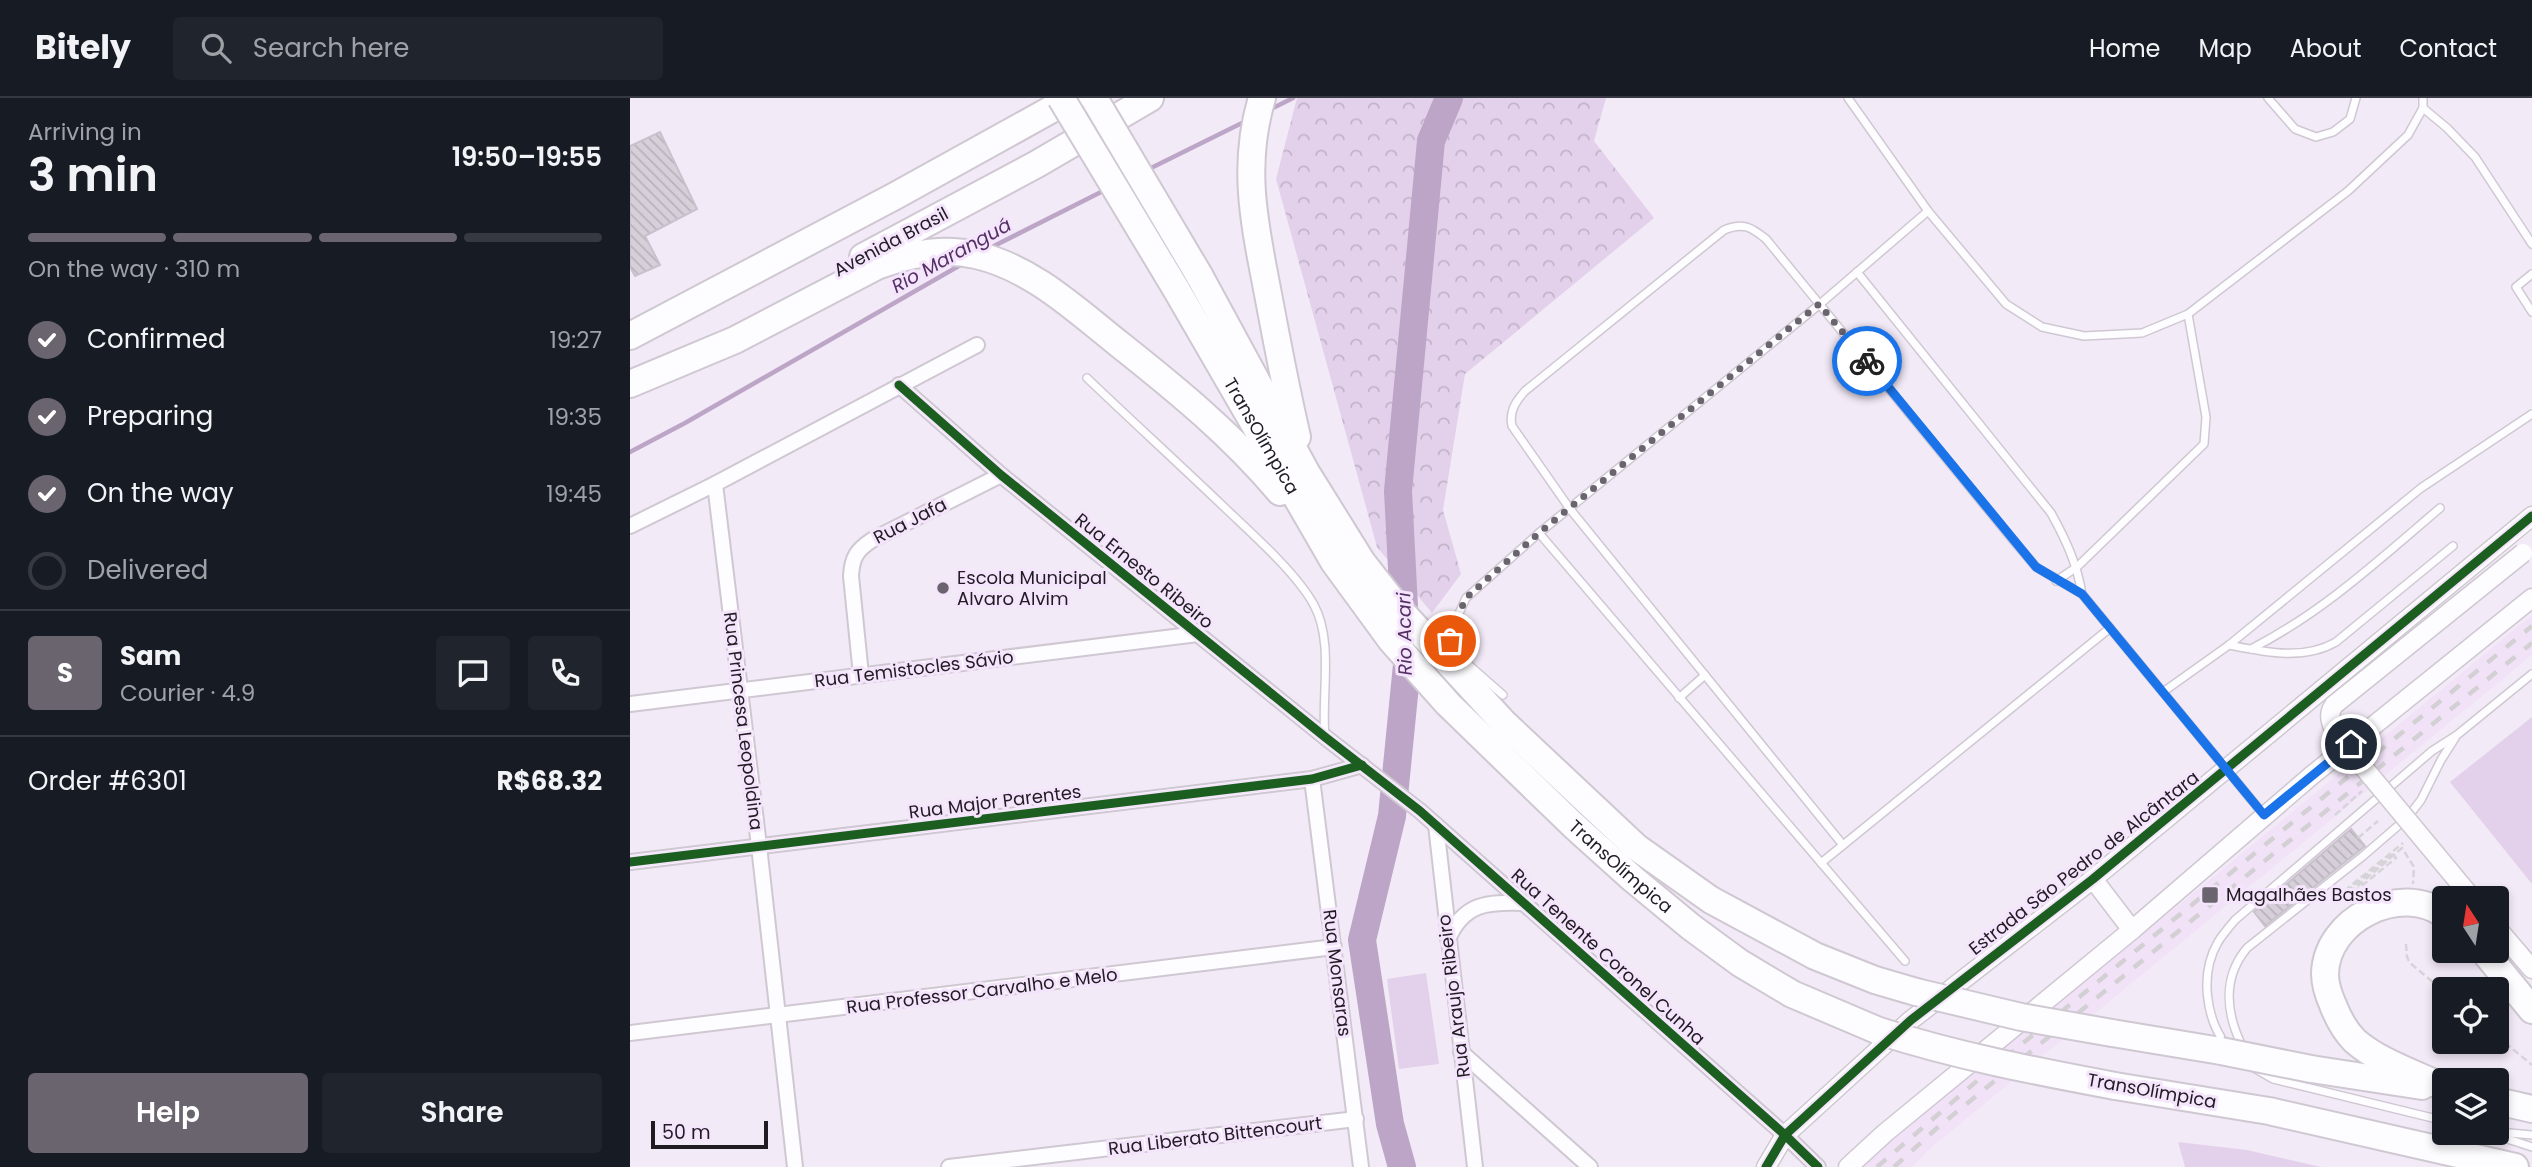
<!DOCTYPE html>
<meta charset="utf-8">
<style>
body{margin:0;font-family:Poppins,sans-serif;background:#20242c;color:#f1f3f6;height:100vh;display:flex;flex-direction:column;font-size:26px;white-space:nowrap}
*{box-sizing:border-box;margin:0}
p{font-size:23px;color:#9ea1a6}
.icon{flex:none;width:38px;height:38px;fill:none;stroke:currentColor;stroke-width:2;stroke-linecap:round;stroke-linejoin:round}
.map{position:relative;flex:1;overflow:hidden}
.drawer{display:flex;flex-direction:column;background:#171b24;width:630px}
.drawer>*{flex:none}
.needle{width:46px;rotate:348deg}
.controls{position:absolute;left:1802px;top:788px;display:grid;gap:14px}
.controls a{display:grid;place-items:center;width:77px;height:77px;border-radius:7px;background:#171b24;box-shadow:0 4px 10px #0003;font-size:35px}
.scale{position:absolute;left:21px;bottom:18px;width:117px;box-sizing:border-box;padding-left:7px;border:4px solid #211c24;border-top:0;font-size:19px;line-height:24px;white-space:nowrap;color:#211c24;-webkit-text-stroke:5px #f5e5fc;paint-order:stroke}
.pin{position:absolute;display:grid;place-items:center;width:60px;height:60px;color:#fff;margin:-30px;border:4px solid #fff;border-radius:50%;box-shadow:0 2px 7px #0007}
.courier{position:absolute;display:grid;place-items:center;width:70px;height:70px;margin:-35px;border:5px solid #1a73e8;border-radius:50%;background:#fff;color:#222;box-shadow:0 2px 9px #0007}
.head em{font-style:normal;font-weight:600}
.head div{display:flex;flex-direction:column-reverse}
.head{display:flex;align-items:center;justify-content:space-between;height:119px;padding:0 28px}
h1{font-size:46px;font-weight:600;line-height:52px}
.bar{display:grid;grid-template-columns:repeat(4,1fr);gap:10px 7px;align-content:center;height:84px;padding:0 28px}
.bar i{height:9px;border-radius:5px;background:#363941}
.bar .current{background:#6a646e}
.bar p{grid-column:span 4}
.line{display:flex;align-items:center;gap:18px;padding:0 28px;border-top:2px solid #363941}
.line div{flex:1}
.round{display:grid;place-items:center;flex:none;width:74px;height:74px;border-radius:7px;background:#20242c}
ol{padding:0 28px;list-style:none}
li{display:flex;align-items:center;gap:21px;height:77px}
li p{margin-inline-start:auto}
li .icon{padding:7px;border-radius:50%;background:#6a646e;color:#fff;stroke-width:4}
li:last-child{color:#9ea1a6}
li i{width:38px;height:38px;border:4px solid #363941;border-radius:50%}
.cta{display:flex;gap:14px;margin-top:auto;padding:14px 28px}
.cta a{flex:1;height:80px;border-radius:7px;background:#6a646e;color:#fff;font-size:28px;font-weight:600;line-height:80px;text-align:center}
.cta a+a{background:#20242c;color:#f1f3f6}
header{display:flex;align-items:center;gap:42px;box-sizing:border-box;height:98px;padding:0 35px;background:#171b24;border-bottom:2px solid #363941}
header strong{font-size:33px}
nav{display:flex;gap:38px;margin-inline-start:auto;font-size:24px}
.search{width:490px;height:63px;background:#20242c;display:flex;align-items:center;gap:18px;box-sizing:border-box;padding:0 24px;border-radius:7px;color:#9ea1a6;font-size:26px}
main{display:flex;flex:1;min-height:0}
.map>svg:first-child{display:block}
.built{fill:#f1e2f8}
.forest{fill:url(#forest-crowns)}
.green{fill:#e3d1eb}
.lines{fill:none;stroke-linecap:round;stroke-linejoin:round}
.stream{stroke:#bca5c6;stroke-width:4.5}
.river{stroke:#bca5c6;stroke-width:28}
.building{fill:url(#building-back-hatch);stroke:#c9c2cc;stroke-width:2}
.service-casing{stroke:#cfc8d2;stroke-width:10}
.minor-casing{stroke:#cfc8d2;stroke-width:18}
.tertiary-casing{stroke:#cfc8d2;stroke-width:21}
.motorway-casing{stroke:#cfc8d2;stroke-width:30}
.path{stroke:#d6d4d8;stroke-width:2.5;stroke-dasharray:7 3.5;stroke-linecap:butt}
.service{stroke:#fdfcfe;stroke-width:7}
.minor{stroke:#fdfcfe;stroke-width:14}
.tertiary{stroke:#fdfcfe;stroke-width:18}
.motorway{stroke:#fdfcfe;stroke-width:26}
.rail{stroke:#d2d0d3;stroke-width:4.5;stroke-dasharray:12 12;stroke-linecap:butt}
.tertiary-bridge-casing{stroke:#cfc8d2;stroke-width:21;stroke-linecap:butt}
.motorway-bridge-casing{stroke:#cfc8d2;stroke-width:30;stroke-linecap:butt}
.path-bridge{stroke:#d6d4d8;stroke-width:2.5;stroke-dasharray:7 3.5;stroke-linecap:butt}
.tertiary-bridge{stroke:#fdfcfe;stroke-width:18}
.motorway-bridge{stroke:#fdfcfe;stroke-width:26}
.cycleway-casing{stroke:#f5e5fc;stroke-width:13}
.cycleway{stroke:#1b5e20;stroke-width:9}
.done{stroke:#6a646e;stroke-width:7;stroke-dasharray:0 12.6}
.route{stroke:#1a73e8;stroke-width:9}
.poi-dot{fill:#6a646e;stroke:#f5e5fc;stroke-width:2.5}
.labels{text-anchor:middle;stroke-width:6;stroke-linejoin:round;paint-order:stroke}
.street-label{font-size:18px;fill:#211c24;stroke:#f5e5fc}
.poi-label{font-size:18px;fill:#211c24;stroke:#f5e5fc;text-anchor:start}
.water-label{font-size:19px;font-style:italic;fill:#542f64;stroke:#f5e5fc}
</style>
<header>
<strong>Bitely</strong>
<div class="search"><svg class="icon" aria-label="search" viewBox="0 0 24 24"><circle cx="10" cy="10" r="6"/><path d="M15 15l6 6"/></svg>Search here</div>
<nav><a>Home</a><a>Map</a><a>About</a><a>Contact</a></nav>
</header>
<main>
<section class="drawer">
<div class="head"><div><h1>3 min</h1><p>Arriving in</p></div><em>19:50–19:55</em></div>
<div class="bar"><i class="current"></i><i class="current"></i><i class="current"></i><i></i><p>On the way · 310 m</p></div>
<ol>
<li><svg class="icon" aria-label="check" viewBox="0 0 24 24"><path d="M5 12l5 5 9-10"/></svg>Confirmed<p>19:27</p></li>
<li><svg class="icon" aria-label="check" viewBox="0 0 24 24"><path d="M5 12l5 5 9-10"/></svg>Preparing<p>19:35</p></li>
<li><svg class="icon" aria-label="check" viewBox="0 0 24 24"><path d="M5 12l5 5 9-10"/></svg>On the way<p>19:45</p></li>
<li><i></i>Delivered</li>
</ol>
<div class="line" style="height:126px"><b class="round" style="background:#6a646e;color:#fff">S</b><div><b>Sam</b><p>Courier · 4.9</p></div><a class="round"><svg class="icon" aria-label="chat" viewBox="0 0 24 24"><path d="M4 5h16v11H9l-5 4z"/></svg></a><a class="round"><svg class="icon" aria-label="phone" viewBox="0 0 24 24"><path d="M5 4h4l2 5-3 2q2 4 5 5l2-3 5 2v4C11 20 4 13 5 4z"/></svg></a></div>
<div class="line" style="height:91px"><div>Order #6301</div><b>R$68.32</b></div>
<div class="cta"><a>Help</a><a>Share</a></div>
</section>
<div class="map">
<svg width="1902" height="1069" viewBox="0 0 1902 1069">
<defs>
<pattern id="forest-crowns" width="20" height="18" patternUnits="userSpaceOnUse" patternTransform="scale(1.75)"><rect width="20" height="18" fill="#e3d1eb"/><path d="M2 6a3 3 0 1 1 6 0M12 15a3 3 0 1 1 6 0" fill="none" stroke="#c2b3c9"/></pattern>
<pattern id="building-back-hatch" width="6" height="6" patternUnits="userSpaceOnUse" patternTransform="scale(1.75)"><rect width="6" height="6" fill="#d7d0da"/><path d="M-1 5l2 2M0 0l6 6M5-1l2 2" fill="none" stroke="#b8b2bb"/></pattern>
</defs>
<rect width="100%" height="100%" fill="#f3eaf7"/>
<path class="built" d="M 1902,517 L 1902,557 L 1302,1049 L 1282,1069 L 1230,1069 Z"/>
<path class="forest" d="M 667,0 L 976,0 L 964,43 L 1024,120 L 835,276 L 813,412 L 831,476 L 802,515 L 747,449 L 646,81 Z"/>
<g class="green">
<path d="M 1902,619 L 1902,786 L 1820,684 Z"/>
<path d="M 796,875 L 809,966 L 769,971 L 757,881 Z"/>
<path d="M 1548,1044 L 1617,1052 L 1691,1069 L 1555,1069 Z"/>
</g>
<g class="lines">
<g class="stream">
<path d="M 639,12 L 663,0"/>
<path d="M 517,72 L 616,23"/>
<path d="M 360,150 L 477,91"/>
<path d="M 0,354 L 55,325 L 334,165"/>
</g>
<path class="river" d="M 772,1069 L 760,1026 L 732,842 L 762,718 L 777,567 L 768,393 L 801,43 L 819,0"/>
</g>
<g class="building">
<path d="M 30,34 L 67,111 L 15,138 L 30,167 L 5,178 L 0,169 L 0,48 Z"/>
<path d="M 1721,731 L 1735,748 L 1635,828 L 1624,814 Z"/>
</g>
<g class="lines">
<defs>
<g id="service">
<path d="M 1218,0 L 1298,113 L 1376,206 L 1412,229 L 1454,238 L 1512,235 L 1558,216 L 1718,93 L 1778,37 L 1793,10 L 1793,0"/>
<path d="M 1638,0 L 1665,31 L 1686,39 L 1703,34 L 1720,21 L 1726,0"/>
<path d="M 1793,10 L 1817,30 L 1845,59 L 1902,146"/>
<path d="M 1227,174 L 1421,415 C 1436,442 1447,466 1452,496"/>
<path d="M 1902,176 L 1886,189 L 1902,214"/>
<path d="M 457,280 C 502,323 548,365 593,408 C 620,434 666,474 684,507 C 704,544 691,597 695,639"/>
<path d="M 909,435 L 1275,863"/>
<path d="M 1426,483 L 1447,469 L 1574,346 L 1576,319 L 1558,216"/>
<path d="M 1599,547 C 1634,554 1673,563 1706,544 L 1823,448"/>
<path d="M 1621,551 C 1692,515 1750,461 1810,410"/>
<path d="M 1533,594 L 1599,547 L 1791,390 L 1902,316"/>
<path d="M 873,597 L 832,561 L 820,543 L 826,522 L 836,500 L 909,435 L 1190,206 L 1298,113"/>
<path d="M 1049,600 L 1075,577"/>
<path d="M 1213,747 L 940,411 L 882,328 C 879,314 885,304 895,293 L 1094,132 C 1113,124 1121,129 1136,141 L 1383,442 L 1406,469 L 1452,496 L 1634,717"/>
<path d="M 1191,765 L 1480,530"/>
<path d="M 1596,947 C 1575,919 1570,875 1588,844 C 1593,836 1599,829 1605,822 L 1802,653 L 1827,637 L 1902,576"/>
<path d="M 1613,950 C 1596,916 1592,880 1617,850 L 1733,758 L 1777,720 L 1791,702 L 1811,662 L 1825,640"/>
<path d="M 1624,970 L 1643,981 L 1815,1023"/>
<path d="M 1856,1034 L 1902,1049"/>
<path d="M 1868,1034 L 1902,1037"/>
</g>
<g id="minor">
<path d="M 269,287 L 371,377 L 695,639 L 790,713 L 1155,1037 L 1188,1069"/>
<path d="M 85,386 L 129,748 L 165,1069"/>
<path d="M 0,428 L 85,386 L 347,247"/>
<path d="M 231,577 L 221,478 C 222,459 227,452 242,442 L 371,377"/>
<path d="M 0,606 L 568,536"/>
<path d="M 682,681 L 731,1069"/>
<path d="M 806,727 L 845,1069"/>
<path d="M 0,764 L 682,681 L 732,667"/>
<path d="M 818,841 C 834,805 857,804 892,805"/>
<path d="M 0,935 L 704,849"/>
<path d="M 831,954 L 960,1069"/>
<path d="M 319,1069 L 726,1021"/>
</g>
<g id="tertiary">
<path d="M 1463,781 L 1502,832"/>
<path d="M 1867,830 L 1902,871"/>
<path d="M 1136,1069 L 1155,1037 L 1281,922 L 1463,781 L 1902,418"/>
<path d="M 1218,1069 L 1255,1035 L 1502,832 L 1681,678 L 1902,500"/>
</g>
<g id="motorway">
<path d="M 632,0 C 611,69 625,128 638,196 C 647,244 656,292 667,339"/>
<path d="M 233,159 L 407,66 L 520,0"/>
<path d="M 569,177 L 676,374 L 732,464 L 768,510 L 874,625 L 1006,749 L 1081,802 L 1185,858 L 1245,882 L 1286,894"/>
<path id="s1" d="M 546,191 L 704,464 L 761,542 L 818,606 L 943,727 L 1003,781 L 1061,829 L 1110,865 L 1162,896 L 1249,933"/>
<path d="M 0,238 L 265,98 L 442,0"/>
<path d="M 0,286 L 105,242 L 247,168 C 278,156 312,149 346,157 C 402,170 445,211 489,246 C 547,292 602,337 650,394"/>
<path d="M 1815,817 C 1771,784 1696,821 1695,876 C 1695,886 1699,898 1703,907 C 1708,920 1715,933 1725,943 C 1749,964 1786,976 1815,990"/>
<path d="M 1853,852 L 1902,912"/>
<path d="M 1482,935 L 1591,953"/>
<path d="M 1681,971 L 1792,988"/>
<path d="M 1485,988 L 1639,1013 L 1885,1069"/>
<path d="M 1867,1003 L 1902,1011"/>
</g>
</defs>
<use href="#service" class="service-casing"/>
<use href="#minor" class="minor-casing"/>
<use href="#tertiary" class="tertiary-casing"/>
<use href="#motorway" class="motorway-casing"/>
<g class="path">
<path d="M 1705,717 L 1732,693"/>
<path d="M 1728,740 L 1748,723"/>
<path d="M 1763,756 L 1721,790 L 1723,792 L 1772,750 L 1784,769 L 1783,786"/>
<path d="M 1776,846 L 1777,859 L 1780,865 L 1815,894"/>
<path d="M 1867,938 L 1902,967"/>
</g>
<use href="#service" class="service"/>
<use href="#minor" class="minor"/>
<use href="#tertiary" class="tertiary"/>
<use href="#motorway" class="motorway"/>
<g class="rail">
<path d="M 1247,1069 L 1348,982 L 1902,528"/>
<path d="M 1264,1069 L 1307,1030 L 1902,545"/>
</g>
<defs>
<path id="tertiary-bridge" d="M 1842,800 L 1705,635 C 1701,624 1697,617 1704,607 L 1893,455"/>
<g id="motorway-bridge">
<path d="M 431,0 L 546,191"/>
<path d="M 464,0 L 569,177"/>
<path d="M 1286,894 L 1391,919 L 1482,935"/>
<path d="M 1249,933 C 1327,958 1405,973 1485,988"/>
<path d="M 1591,953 L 1681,971"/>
</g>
</defs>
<use href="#tertiary-bridge" class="tertiary-bridge-casing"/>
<use href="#motorway-bridge" class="motorway-bridge-casing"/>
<path class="path-bridge" d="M 1763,756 L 1766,760 L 1723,795 L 1718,790 L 1773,745"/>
<use href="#tertiary-bridge" class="tertiary-bridge"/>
<use href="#motorway-bridge" class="motorway-bridge"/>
<defs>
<g id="cycleway">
<path d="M 269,287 L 371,377 L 695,639 L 790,713 L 1155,1037 L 1188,1069"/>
<path d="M 0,764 L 682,681 L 732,667"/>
<path d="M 1136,1069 L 1155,1037 L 1281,922 L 1463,781 L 1902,418"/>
</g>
</defs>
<use href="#cycleway" class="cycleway-casing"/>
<use href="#cycleway" class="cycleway"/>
</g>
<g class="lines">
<path class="done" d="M 820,543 L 826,522 L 836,500 L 909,435 L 1189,206 L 1237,263"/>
<path class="route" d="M 1237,263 L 1406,469 L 1452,496 L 1634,717 L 1721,646"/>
</g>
<g class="poi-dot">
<circle cx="313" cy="490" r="7"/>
<rect x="1571" y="788" width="18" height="18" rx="3.5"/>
</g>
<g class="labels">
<g class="street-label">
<text transform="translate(261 144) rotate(-28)" y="6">Avenida Brasil</text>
<text dy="6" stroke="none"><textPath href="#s1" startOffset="170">TransOlímpica</textPath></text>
<text transform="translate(280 423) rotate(-27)" y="6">Rua Jafa</text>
<text transform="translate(514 473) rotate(39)" y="6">Rua Ernesto Ribeiro</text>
<text transform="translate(284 571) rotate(-7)" y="6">Rua Temistocles Sávio</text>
<text transform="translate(113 623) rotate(83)" y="6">Rua Princesa Leopoldina</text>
<text transform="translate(365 704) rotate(-7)" y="6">Rua Major Parentes</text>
<text transform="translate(1454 765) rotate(-38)" y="6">Estrada São Pedro de Alcântara</text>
<text dy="6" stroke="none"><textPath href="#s1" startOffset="735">TransOlímpica</textPath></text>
<text transform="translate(978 859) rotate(42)" y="6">Rua Tenente Coronel Cunha</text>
<text transform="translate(707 875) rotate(83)" y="6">Rua Monsaras</text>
<text transform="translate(352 893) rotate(-7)" y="6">Rua Professor Carvalho e Melo</text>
<text transform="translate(824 898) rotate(-97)" y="6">Rua Araujo Ribeiro</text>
<text transform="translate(1522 993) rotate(10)" y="6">TransOlímpica</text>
<text transform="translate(585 1038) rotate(-7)" y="6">Rua Liberato Bittencourt</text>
</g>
<g class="poi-label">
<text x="327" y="486">Escola Municipal<tspan x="327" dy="21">Alvaro Alvim</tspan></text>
<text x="1596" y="803">Magalhães Bastos</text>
</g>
<g class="water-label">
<text transform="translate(321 157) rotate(-29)" y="7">Rio Maranguá</text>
<text transform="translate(774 536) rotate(-91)" y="7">Rio Acari</text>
</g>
</g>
</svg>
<div class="controls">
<a><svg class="needle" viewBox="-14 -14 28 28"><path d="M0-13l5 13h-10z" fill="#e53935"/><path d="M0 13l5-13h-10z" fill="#9ea1a6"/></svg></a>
<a><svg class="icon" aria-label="locate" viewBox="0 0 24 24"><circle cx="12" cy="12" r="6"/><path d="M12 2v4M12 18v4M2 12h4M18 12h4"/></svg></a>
<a><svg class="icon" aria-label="layers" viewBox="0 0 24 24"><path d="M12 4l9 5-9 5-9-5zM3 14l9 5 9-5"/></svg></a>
</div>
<div class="scale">50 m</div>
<div class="pin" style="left:820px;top:543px;background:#ea580c"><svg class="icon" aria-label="bag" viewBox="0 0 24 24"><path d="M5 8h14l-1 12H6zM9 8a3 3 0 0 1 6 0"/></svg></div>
<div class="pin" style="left:1721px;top:646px;background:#1f2937"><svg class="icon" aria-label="home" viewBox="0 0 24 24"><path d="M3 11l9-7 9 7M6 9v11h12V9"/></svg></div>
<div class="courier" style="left:1237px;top:263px"><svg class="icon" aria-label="bike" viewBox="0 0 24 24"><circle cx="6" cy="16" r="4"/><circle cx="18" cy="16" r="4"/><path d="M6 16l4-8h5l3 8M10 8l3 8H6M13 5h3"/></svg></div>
</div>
</main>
